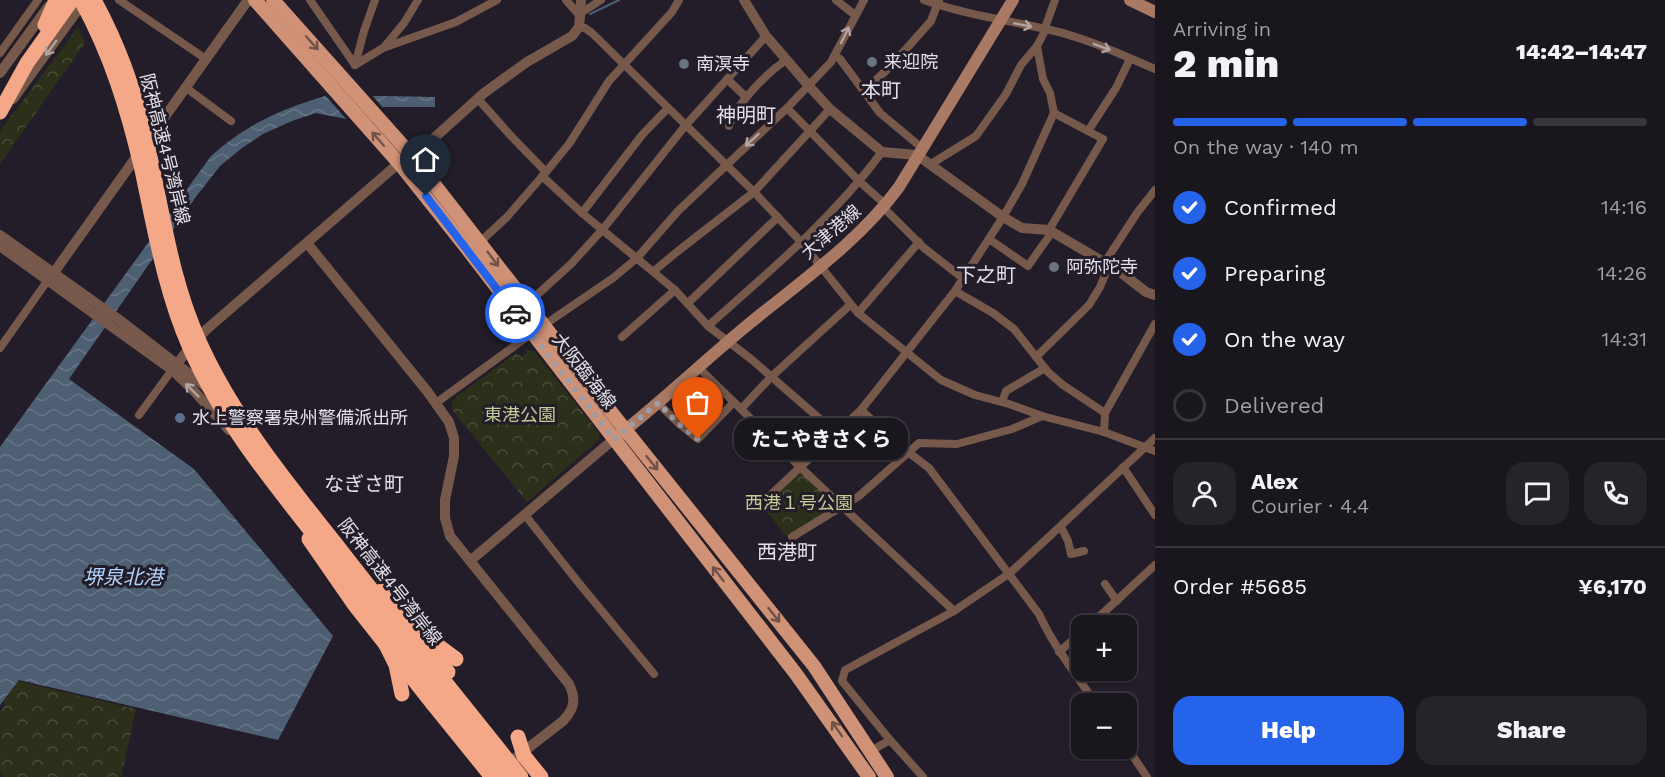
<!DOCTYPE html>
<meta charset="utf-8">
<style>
body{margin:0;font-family:"Work Sans","Noto Sans JP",sans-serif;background:#27232b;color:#f1f3f6;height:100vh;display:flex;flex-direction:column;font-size:22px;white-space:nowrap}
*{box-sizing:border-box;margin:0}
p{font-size:20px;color:#9f9fa4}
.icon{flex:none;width:33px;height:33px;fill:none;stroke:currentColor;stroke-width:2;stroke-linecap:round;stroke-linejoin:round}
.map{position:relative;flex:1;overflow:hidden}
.details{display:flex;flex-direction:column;background:#1a161e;width:510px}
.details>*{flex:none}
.buttons{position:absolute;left:1071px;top:615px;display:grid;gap:12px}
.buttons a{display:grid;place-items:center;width:66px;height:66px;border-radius:12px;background:#1a161e;box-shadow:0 2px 4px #0004,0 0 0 2px #38353c;font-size:30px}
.pin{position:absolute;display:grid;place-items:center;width:51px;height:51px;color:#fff;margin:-62px -26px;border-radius:50% 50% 50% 0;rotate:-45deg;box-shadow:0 0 6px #0007}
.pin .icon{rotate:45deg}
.courier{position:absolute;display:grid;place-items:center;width:60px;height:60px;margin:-30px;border:4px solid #2563eb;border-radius:50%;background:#fff;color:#222;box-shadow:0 2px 8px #0007}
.bubble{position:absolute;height:42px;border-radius:18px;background:#1a161e;box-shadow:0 2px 4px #0004,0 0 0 2px #38353c;font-size:20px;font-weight:800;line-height:42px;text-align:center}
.headline em{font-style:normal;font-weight:800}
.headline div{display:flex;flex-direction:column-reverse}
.headline{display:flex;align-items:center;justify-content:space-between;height:102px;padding:0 18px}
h1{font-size:39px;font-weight:800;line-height:45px}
.bar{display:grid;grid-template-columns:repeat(4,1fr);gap:9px 6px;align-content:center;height:72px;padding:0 18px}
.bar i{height:8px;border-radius:4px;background:#38353c}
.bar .selected{background:#2563eb}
.bar p{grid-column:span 4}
.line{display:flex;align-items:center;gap:15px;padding:0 18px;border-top:2px solid #38353c}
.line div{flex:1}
.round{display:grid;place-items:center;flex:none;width:63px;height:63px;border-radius:18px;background:#27232b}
ol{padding:0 18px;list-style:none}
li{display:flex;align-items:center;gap:18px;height:66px}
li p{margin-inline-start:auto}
li .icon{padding:6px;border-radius:50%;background:#2563eb;color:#fff;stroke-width:4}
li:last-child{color:#9f9fa4}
li i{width:33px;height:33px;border:3px solid #38353c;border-radius:50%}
.primary-button{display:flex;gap:12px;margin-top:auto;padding:12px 18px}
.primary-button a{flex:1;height:69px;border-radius:18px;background:#2563eb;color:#fff;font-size:24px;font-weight:800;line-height:69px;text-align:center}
.primary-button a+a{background:#27232b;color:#f1f3f6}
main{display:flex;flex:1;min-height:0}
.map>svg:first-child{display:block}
.forest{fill:url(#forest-crowns)}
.water{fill:url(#water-waves)}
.pier{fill:#221d28}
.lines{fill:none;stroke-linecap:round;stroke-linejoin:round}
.stream{stroke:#4e5f74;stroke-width:2}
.minor{stroke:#77594c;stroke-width:8}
.tertiary{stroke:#77594c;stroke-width:10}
.secondary{stroke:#a97964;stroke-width:12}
.primary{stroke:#d09276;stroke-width:14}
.motorway{stroke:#f4a887;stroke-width:15}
.motorway-bridge{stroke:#f4a887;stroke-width:15}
.oneway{stroke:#b2a3a2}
.oneway2{stroke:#70524b}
.done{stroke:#9f9ca5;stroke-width:6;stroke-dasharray:0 10.8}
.route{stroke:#2563eb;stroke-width:8}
.worship-dot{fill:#6b7280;stroke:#221d28;stroke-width:2}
.service-dot{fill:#5c6f8a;stroke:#221d28;stroke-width:2}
.labels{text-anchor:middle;stroke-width:6;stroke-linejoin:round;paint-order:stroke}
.poi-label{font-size:18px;fill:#e3e0e8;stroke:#221d28;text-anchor:start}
.street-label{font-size:18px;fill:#e3e0e8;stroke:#221d28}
.park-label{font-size:18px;fill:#c3cb96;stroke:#221d28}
.neighbourhood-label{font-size:20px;fill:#e3e0e8;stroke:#221d28}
.water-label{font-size:20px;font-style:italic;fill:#b0d2fd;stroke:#221d28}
</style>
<main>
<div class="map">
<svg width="1155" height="777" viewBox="0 0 1155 777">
<defs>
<pattern id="forest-crowns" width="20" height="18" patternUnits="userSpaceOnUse" patternTransform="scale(1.5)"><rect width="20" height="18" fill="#2c2f19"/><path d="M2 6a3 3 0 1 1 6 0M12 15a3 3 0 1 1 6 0" fill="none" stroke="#4a4d3a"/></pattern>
<pattern id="water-waves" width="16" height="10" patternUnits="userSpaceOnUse" patternTransform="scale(1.5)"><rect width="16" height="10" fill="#4e5f74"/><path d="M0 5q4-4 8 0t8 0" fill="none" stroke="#677688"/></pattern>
</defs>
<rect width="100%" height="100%" fill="#221d28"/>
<g class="forest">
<path d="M 78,27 L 85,43 L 0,164 L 0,131 Z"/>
<path d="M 524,348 L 535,352 L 599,433 L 599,440 L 527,502 L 452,410 L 452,403 L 456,397 L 516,353 L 521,357 L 527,353 Z"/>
<path d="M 801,471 L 839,505 L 787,537 L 762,506 Z"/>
<path d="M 18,681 L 136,709 L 121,777 L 4,777 L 0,773 L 0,712 L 6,704 L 3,702 Z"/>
</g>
<path class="water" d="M 328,95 L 435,97 L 435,107 L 361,107 L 346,119 L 316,113 L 292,121 L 263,134 L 242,148 L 220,166 L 195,198 L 69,379 L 194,469 L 333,636 L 278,740 L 19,680 L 0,705 L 0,447 L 211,156 C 248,123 282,109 328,95 Z"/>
<path class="pier" d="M 328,92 L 347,94 L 350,92 L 370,93 L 385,110 L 361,109 L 348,121 L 324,94 Z"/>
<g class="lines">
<path class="stream" d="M 590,14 L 619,0"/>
<g class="minor">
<path d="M 119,0 L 206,59"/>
<path d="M 310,0 L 355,65"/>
<path d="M 566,0 L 581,17"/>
<path d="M 836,0 L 855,15"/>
<path d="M 924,0 C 963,14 1005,20 1046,29 C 1084,37 1120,54 1155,69"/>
<path d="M 581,13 L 601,0"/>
<path d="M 579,27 L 585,28 L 592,33 L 754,192 L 802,243 L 858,313 L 941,380 L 975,395 L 1009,404 L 1042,416 L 1104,432 L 1155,451"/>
<path d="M 385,46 L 404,23 L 418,0"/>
<path d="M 0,53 L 38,0"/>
<path d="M 835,56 L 840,59 L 880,113 L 922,148"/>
<path d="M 355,65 L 383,48 L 456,22 L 497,0"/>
<path d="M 355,65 L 364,31 L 375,0"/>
<path d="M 727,79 L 746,97"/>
<path d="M 185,87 L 231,121"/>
<path d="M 864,91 L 891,66 L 931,21 L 939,0"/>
<path d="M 478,99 L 511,136 L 546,172"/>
<path d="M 787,108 L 860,182 L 886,205"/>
<path d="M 729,126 C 736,104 767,73 786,60"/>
<path d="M 1088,131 L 1116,88 L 1130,59"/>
<path d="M 931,164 L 976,136 L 1006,94 L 1021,65 L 1037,46 L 1046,29 L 1046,25 L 1055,0"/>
<path d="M 542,176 L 582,213 L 675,290 L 708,326 L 751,359 L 836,433"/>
<path d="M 884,208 L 924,248 L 964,279"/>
<path d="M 582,213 L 642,135 L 667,109"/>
<path d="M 1049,230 L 1103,139 L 1054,113"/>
<path d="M 989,239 L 1028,266 L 1052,232"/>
<path d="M 480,242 L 507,217 L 546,172 L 569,144 L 609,81 L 672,12 L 679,0"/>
<path d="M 1105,262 L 1137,213 L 1155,190"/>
<path d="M 654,271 L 678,251 L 754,192 L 830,109"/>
<path d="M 955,291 L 993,313 L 1014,329 L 1048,372 L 1063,385 L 1105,413"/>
<path d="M 688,303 L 778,217"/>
<path d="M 527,304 L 571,264 L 603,229 L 685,126 L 766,36"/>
<path d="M 858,313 L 919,242"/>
<path d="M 708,326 C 770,271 832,219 882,152"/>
<path d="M 622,337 L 675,290"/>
<path d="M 0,348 L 48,280"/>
<path d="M 1036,357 L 1089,305 L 1100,287 L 1109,265"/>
<path d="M 698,367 L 801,468 L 954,611"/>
<path d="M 1002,402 L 1006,391 L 1045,368"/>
<path d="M 436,403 L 531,334 L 613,278 L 637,258 L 678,211 L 787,108 L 831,62 L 864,0"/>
<path d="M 658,403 L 678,423 L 698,439 L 734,402"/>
<path d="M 741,409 L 771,377 L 850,305"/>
<path d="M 861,410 L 908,452 L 929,468 L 1039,614 C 1054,647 1076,674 1096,704"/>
<path d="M 139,415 L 172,370"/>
<path d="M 1104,432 L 1105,413 L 1155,324"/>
<path d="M 1123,467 L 1155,515"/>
<path d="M 763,502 L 861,410 L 955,291 L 1003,217 L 1022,184 L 1054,113 L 1050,93 L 1043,79 L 1037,46"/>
<path d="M 525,515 L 578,582 L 654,674"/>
<path d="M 1061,527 L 1068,541 L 1071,554 L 1084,551"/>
<path d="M 792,537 L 859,496 L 919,443 L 957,444 L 1012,429 L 1042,416"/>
<path d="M 1105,584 L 1117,601"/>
<path d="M 1089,626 L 1155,565"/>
<path d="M 1059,652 L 1082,632"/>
<path d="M 890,740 L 923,777"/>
<path d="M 1126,746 L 1147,777"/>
<path d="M 871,751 L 890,740 L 842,681 L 845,670 L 954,611 L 1010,573 L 1155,438"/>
</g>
<g class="tertiary">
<path d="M 744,0 L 766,36 L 809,86 L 830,109 L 882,152 L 917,155 L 1003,217 L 1022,228 L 1049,230 L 1119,271 L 1146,292 L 1155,295"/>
<path d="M 0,73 L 48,7"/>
<path d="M 13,99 L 85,0"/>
<path d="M 413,157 L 484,93 L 527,62 L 572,36 L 579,27 L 581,0"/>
<path d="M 0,235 L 117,318 L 205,386"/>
<path d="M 307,243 L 427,391 L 449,422 L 454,438 L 454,456 L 445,500 L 445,518 L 450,536 L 569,684 C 576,699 575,708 563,721 L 505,766"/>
<path d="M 0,246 L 172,370 L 194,391 L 229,430"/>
<path d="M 50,278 L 248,0"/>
<path d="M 174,368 L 194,342 L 207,329 L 399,163"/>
<path d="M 470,561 L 614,439"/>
</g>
<g class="secondary">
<path d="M 1130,0 L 1155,12"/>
<path d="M 619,435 C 662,401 702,363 744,328 C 797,284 858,243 899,187 L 1013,0"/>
</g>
<g class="primary">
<path d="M 255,0 L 399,163 L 465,246 L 796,674 L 869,777"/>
<path d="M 273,0 L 413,157 L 615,417 L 814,666 L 887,777"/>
</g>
<g class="motorway">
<path d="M 45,25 L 56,0"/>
<path d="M 0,112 L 27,63 L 72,0"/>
<path d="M 309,539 L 354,604 L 433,704"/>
<path d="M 381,591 L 448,672"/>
<path d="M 429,639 L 456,659"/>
<path d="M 524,756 L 541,777"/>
</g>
<g class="motorway-bridge">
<path d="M 81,0 C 111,54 128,110 142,170 C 155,231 165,291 190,348 C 220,417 269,478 315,536 C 377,618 442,697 506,777"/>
<path d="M 94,0 C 117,42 134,88 145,135 C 162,204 169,275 199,341 C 232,415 285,480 335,543 C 396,622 459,699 521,777"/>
<path d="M 377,627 L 396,665 L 402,694"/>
<path d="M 433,704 L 492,777"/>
<path d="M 518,737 L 524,756"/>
</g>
</g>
<defs><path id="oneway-shaft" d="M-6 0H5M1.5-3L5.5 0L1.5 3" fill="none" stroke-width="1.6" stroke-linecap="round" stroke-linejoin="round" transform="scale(1.5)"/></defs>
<g class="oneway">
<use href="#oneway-shaft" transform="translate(1023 25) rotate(11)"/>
<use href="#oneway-shaft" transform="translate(845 35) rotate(-64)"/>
<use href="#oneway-shaft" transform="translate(1102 47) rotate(21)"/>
<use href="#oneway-shaft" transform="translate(51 48) rotate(126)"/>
<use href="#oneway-shaft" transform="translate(752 140) rotate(137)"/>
<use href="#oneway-shaft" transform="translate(192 390) rotate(-135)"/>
</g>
<g class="oneway2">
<use href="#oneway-shaft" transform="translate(312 43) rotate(48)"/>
<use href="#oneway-shaft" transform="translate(378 139) rotate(-131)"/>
<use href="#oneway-shaft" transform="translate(493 259) rotate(53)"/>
<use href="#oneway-shaft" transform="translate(652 463) rotate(51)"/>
<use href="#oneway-shaft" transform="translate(718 574) rotate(-128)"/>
<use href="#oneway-shaft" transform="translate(774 615) rotate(52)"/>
<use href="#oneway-shaft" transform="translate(837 729) rotate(-125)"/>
</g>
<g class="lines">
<path class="done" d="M 515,313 L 614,439 L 658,403 L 678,423 L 698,439"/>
<path class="route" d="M 426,196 L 515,313"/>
</g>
<g class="worship-dot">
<circle cx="872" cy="62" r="6"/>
<circle cx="684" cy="64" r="6"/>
<circle cx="1054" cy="267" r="6"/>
</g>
<circle class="service-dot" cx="180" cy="418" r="6"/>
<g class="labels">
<g class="poi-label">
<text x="884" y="68">来迎院</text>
<text x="696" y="70">南溟寺</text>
<text x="1066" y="273">阿弥陀寺</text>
<text x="192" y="424">水上警察署泉州警備派出所</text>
</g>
<g class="street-label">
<text transform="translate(165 149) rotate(76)" y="6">阪神高速4号湾岸線</text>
<text transform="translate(831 232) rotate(-41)" y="6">大津港線</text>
<text transform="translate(584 371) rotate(52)" y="6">大阪臨海線</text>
<text transform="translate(390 582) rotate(52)" y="6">阪神高速4号湾岸線</text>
</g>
<g class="park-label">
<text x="520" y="421">東港公園</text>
<text x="799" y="509">西港１号公園</text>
</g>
<g class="neighbourhood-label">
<text x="881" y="97">本町</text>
<text x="746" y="122">神明町</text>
<text x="986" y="282">下之町</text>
<text x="364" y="491">なぎさ町</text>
<text x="787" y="559">西港町</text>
</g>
<g class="water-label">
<text x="123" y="584">堺泉北港</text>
</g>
</g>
</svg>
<div class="buttons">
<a>+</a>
<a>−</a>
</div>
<div class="pin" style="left:698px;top:439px;background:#ea580c"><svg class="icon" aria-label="bag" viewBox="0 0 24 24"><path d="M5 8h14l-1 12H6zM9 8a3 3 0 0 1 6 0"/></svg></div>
<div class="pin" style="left:426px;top:196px;background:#1f2937"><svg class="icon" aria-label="home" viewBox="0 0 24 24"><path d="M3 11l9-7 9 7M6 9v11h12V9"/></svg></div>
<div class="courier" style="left:515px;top:313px"><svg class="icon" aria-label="car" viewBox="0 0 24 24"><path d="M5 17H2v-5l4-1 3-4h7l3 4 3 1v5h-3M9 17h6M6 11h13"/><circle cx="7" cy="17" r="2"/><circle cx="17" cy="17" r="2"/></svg></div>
<div class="bubble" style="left:734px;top:418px;width:174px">たこやきさくら</div>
</div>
<section class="details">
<div class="headline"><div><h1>2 min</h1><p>Arriving in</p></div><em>14:42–14:47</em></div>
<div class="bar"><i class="selected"></i><i class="selected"></i><i class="selected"></i><i></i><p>On the way · 140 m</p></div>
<ol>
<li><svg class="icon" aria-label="check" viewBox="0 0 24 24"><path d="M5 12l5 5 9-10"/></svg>Confirmed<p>14:16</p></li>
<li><svg class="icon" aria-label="check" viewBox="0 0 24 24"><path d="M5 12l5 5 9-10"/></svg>Preparing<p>14:26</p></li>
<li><svg class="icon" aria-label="check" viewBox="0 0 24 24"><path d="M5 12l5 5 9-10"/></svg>On the way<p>14:31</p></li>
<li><i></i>Delivered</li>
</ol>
<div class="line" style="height:108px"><a class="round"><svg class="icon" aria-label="person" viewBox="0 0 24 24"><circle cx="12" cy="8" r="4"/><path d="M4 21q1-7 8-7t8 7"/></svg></a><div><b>Alex</b><p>Courier · 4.4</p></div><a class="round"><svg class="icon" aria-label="chat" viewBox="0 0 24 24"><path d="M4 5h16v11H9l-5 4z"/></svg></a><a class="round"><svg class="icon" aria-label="phone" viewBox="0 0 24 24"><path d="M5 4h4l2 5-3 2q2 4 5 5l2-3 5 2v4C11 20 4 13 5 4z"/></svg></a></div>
<div class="line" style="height:78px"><div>Order #5685</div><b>¥6,170</b></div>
<div class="primary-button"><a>Help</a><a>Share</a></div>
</section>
</main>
